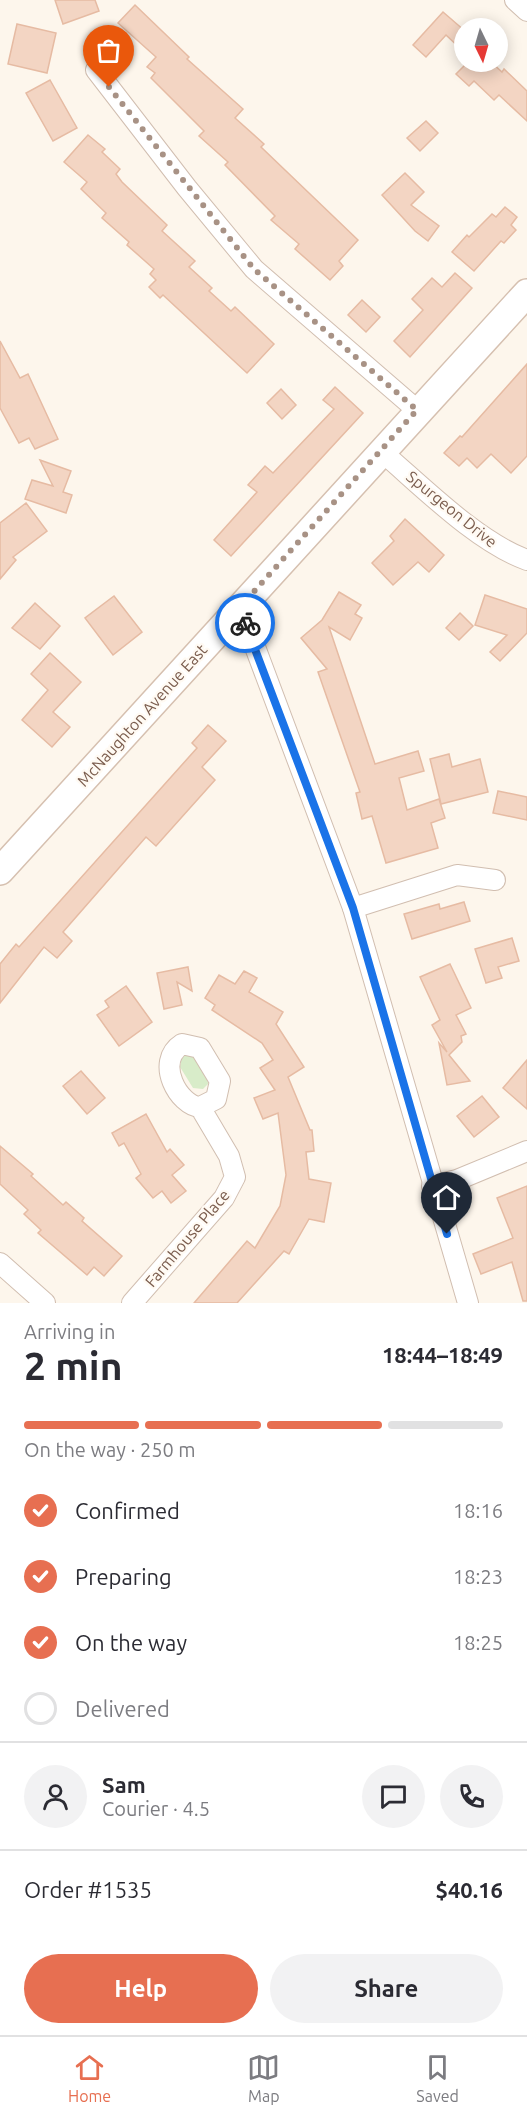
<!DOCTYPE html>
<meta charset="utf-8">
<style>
body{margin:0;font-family:Ubuntu,sans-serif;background:#f2f2f3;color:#2b2b33;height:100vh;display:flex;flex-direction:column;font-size:22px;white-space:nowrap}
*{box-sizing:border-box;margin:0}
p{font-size:20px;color:#7c7c81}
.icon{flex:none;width:33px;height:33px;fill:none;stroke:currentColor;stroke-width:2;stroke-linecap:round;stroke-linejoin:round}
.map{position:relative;height:1303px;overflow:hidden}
.panel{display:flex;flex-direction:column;background:#fff;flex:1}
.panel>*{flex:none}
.needle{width:39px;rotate:175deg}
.buttons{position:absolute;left:454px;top:18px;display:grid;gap:12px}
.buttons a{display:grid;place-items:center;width:54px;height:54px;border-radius:50%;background:#fff;box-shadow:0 3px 15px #0003;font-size:30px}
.pin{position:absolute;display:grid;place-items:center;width:51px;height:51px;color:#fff;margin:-62px -26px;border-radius:50% 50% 50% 0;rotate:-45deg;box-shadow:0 0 6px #0007}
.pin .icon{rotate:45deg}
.courier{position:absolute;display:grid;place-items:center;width:60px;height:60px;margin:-30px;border:4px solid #1a73e8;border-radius:50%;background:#fff;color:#222;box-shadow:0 2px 8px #0007}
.headline em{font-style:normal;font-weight:700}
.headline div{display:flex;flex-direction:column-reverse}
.headline{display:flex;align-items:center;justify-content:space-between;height:102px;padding:0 24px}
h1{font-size:39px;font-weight:700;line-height:45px}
.bar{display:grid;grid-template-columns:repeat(4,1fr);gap:9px 6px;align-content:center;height:72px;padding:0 24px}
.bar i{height:8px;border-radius:4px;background:#e1e1e2}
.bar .selected{background:#e76f51}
.bar p{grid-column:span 4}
.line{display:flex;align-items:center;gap:15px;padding:0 24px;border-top:2px solid #e1e1e2}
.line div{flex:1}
.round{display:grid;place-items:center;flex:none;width:63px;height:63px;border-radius:32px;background:#f2f2f3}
ol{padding:0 24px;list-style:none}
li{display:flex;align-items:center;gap:18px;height:66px}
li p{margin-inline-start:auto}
li .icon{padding:6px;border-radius:50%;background:#e76f51;color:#fff;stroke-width:4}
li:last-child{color:#7c7c81}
li i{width:33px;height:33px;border:3px solid #e1e1e2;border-radius:50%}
.primary-button{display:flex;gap:12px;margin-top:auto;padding:12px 24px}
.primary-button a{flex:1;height:69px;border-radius:36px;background:#e76f51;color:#fff;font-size:24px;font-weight:700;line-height:69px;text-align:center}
.primary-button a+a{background:#f2f2f3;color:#2b2b33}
.menu{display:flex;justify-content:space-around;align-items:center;height:84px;border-top:2px solid #e1e1e2;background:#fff;font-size:16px;color:#7c7c81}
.menu a{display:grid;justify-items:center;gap:3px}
.menu .selected{color:#e76f51}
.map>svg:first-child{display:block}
.green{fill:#d8ecc9}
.building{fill:#f3d5c3;stroke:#e6bba3;stroke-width:1.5}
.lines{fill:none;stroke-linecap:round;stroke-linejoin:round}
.minor-casing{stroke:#d1beb0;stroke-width:22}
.secondary-casing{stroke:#d6c0b0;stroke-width:30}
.minor{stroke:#fff;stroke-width:20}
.secondary{stroke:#fff;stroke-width:27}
.done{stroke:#a89285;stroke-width:6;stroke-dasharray:0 10.8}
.route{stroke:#1a73e8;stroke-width:8}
.labels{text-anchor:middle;stroke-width:4.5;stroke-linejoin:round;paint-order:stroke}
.street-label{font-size:16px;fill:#7a5c4d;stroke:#fffaf3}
</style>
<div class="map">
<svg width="527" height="1303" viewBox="0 0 527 1303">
<rect width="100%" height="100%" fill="#fdf6ec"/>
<path class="green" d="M 188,1054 C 198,1058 208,1073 208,1084 L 203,1089 L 193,1088 L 180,1067 L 182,1057 Z"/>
<g class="building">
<path d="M 55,0 L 95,0 L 99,11 L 63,24 Z"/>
<path d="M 135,5 L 189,57 L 187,59 L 243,109 L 235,118 L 264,144 L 261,147 L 358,240 L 339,261 L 343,266 L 330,280 L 295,249 L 299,244 L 271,220 L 275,216 L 225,165 L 228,162 L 199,136 L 204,131 L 151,78 L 155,73 L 147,67 L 156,57 L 118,23 Z"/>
<path d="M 443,12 L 465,31 L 465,53 L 446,35 L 426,57 L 413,45 Z"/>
<path d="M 17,24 L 56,33 L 47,73 L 8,64 Z"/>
<path d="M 468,62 L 491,62 L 502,72 L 504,69 L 527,91 L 527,121 L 499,95 L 494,100 L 474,81 L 469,86 L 456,74 Z"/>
<path d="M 50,80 L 77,128 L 53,141 L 26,93 Z"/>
<path d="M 426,121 L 438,133 L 420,151 L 407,138 Z"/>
<path d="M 88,135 L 105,149 L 102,152 L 120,169 L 116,174 L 122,182 L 167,225 L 162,231 L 195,261 L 189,267 L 212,288 L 209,291 L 231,311 L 235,307 L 274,344 L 247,373 L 163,295 L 160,298 L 149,287 L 156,280 L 150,274 L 154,269 L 127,245 L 129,242 L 102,218 L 106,213 L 81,189 L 87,182 L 64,162 Z"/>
<path d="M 405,173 L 424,192 L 411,205 L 439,226 L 428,241 L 415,231 L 382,195 Z"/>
<path d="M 505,207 L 517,217 L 511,225 L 516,230 L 504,243 L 501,241 L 474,271 L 452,252 L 467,235 L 469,237 L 492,214 L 496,217 Z"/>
<path d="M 455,273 L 472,288 L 410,357 L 394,341 L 423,310 L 412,299 L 432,278 L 442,287 Z"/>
<path d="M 362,300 L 380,317 L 366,332 L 348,315 Z"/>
<path d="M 0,341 L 20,378 L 28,374 L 58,439 L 35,449 L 29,438 L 19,443 L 0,408 Z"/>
<path d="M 527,364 L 527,456 L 511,473 L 491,454 L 477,468 L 467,458 L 459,466 L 444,453 L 460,436 L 462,437 Z"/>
<path d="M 335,387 L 363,413 L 231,556 L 214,540 L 257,492 L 248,485 L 265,466 L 273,473 L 334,409 L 323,400 Z"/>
<path d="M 281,389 L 296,405 L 282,419 L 267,403 Z"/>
<path d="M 40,460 L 71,471 L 63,492 L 72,495 L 66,513 L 25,499 L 32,480 L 53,486 Z"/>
<path d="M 26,503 L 47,531 L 13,557 L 16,560 L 0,579 L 0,523 Z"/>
<path d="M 405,519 L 444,555 L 429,572 L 418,562 L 393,585 L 372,563 L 394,541 L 390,536 Z"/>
<path d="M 339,592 L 361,605 L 355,614 L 362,618 L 350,640 L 329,627 L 375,764 L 418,751 L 424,771 L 399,778 L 407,810 L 439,799 L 445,818 L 431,823 L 438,848 L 386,863 L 372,816 L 362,819 L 356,793 L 360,792 L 318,672 L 327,669 L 301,638 L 322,620 Z"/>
<path d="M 485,595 L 527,609 L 527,633 L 500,661 L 490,652 L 507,635 L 475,625 Z"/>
<path d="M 114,596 L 142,632 L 113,655 L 85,618 Z"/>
<path d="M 35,603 L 60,626 L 40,649 L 12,628 Z"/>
<path d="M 460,613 L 473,626 L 459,640 L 446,628 Z"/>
<path d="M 50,653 L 81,682 L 53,712 L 70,727 L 52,747 L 22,720 L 48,690 L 31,674 Z"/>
<path d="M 208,725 L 226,741 L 202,767 L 215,780 L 156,846 L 146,837 L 63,932 L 72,941 L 57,958 L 44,947 L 0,1003 L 0,964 L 16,944 L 19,947 L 197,748 L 192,743 Z"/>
<path d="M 449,754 L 452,767 L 480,759 L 488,792 L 441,804 L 430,759 Z"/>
<path d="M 498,791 L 527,797 L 527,820 L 493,813 Z"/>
<path d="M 464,902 L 470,921 L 412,939 L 404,914 L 439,904 L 440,909 Z"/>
<path d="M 512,938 L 519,961 L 498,967 L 502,978 L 486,983 L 475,949 Z"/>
<path d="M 450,964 L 471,1008 L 456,1015 L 466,1034 L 461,1036 L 462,1042 L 449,1055 L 470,1081 L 447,1085 L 439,1043 L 447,1052 L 432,1025 L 440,1020 L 420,977 Z"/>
<path d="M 188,967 L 192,991 L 177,982 L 182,1005 L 164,1009 L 157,973 Z"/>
<path d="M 244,971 L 257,978 L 249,992 L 283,1012 L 276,1024 L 304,1067 L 288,1077 L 310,1130 L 312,1130 L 314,1151 L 306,1152 L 309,1179 L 331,1183 L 324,1222 L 309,1219 L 289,1254 L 284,1251 L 237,1303 L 194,1303 L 247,1241 L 255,1248 L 280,1206 L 286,1175 L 278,1113 L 263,1119 L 254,1098 L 275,1090 L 260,1068 L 273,1060 L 262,1043 L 212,1010 L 215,1005 L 205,998 L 219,975 L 235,984 Z"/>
<path d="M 126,986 L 152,1022 L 119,1046 L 97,1015 L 109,1007 L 105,1001 Z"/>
<path d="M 527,1060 L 527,1109 L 503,1088 Z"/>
<path d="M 81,1071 L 105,1098 L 87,1114 L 63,1086 Z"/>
<path d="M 482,1096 L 499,1117 L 474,1137 L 457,1116 Z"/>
<path d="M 146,1114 L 167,1152 L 170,1149 L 184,1165 L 172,1175 L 186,1191 L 171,1203 L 162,1191 L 153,1198 L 136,1178 L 141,1174 L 124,1143 L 119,1146 L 112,1133 Z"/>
<path d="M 0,1146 L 33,1174 L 31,1176 L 63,1205 L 66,1202 L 84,1218 L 82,1221 L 122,1256 L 104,1276 L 94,1267 L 87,1275 L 38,1233 L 41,1230 L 24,1214 L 28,1210 L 0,1184 Z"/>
<path d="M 527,1186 L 527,1301 L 523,1301 L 512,1262 L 481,1274 L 473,1254 L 513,1238 L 497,1198 Z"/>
</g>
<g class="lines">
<defs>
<g id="minor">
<path d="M 515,0 L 527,11"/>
<path d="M 96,70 L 187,188 L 254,269 L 417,410"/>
<path d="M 382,452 C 423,487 477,542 527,560"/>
<path d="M 240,607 L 353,908 L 468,1303"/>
<path d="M 353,908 L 457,875 L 495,880"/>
<path d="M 432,1186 L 457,1180 L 527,1151"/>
<path d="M 0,1263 L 45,1303"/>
<path d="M 132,1303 L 224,1198 L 235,1177 L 229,1156 L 200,1107 C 179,1106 154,1062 182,1044 L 200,1048 L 220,1081 L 216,1099 L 200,1107"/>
</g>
<path id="secondary" d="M 0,871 L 527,293"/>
</defs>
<use href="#minor" class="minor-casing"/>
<use href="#secondary" class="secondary-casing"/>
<use href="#minor" class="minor"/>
<use href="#secondary" class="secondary"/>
</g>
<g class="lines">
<path class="done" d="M 109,87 L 254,269 L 417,410 L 240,607 L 245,623"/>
<path class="route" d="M 245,623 L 353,908 L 447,1234"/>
</g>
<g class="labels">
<g class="street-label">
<text transform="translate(452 509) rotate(39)" y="6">Spurgeon Drive</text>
<text transform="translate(142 715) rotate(-48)" y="6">McNaughton Avenue East</text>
<text transform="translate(187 1238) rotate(-50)" y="6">Farmhouse Place</text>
</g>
</g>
</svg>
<div class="buttons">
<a><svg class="needle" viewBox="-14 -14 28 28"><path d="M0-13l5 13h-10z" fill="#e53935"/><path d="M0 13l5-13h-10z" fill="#7c7c81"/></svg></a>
</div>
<div class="pin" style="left:109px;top:87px;background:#ea580c"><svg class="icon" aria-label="bag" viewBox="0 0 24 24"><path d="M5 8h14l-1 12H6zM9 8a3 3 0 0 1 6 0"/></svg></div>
<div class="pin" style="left:447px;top:1234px;background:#1f2937"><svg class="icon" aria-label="home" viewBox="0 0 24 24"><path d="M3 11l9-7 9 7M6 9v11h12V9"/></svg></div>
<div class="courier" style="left:245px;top:623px"><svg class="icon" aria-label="bike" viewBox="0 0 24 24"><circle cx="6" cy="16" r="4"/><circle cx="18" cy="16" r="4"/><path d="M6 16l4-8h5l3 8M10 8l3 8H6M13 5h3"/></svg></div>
</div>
<section class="panel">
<div class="headline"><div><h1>2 min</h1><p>Arriving in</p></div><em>18:44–18:49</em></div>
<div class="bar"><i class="selected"></i><i class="selected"></i><i class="selected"></i><i></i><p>On the way · 250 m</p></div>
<ol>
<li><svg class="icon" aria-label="check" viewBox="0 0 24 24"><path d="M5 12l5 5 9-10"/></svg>Confirmed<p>18:16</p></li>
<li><svg class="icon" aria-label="check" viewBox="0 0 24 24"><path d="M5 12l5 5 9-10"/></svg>Preparing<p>18:23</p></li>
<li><svg class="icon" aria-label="check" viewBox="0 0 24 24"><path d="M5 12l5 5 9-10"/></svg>On the way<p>18:25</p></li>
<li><i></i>Delivered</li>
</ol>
<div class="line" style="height:108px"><a class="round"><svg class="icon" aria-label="person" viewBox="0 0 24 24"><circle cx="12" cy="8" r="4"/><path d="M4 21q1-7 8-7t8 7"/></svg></a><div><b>Sam</b><p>Courier · 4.5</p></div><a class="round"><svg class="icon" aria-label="chat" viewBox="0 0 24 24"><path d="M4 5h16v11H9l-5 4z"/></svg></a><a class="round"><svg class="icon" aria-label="phone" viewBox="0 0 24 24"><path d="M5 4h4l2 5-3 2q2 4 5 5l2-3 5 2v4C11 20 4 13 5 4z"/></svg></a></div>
<div class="line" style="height:78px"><div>Order #1535</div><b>$40.16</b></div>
<div class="primary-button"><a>Help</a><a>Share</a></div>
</section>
<nav class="menu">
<a class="selected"><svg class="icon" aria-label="home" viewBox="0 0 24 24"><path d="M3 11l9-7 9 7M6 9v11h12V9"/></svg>Home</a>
<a><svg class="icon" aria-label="map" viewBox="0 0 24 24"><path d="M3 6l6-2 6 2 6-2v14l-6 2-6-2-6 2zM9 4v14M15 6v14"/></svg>Map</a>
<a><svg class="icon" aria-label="saved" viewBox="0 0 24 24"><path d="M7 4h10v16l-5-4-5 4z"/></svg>Saved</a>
</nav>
